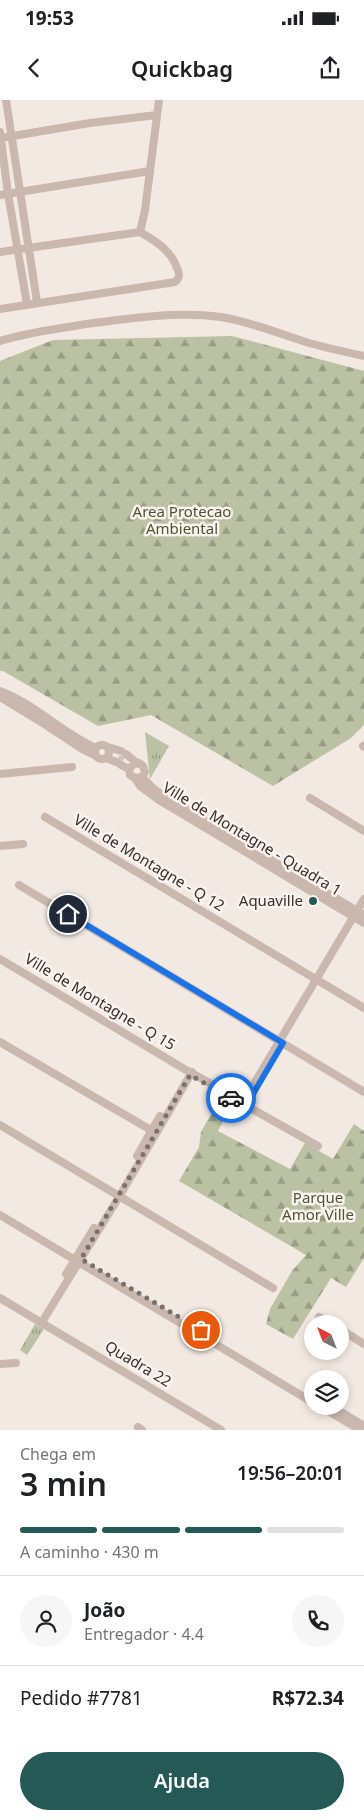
<!DOCTYPE html>
<html lang="pt">
<meta charset="utf-8">
<style>
body{margin:0;font-family:"Noto Sans",sans-serif;background:#f6f6f6;color:#202124;height:100vh;display:flex;flex-direction:column;font-size:19px;white-space:nowrap}
*{box-sizing:border-box;margin:0}
p{font-size:16px;color:#757577}
.icon{flex:none;width:28px;height:28px;fill:none;stroke:currentColor;stroke-width:2;stroke-linecap:round;stroke-linejoin:round}
.map{position:relative;height:1330px;overflow:hidden}
.panel{display:flex;flex-direction:column;background:#fff;flex:1}
.panel>*{flex:none}
.needle{width:32px;rotate:318deg}
.buttons{position:absolute;left:304px;top:1215px;display:grid;gap:10px}
.buttons a{display:grid;place-items:center;width:45px;height:45px;border-radius:50%;background:#fff;box-shadow:0 2px 8px #0003;font-size:25px}
.pin{position:absolute;display:grid;place-items:center;width:42px;height:42px;color:#fff;margin:-21px;border:2px solid #fff;border-radius:50%;box-shadow:0 1px 5px #0007}
.courier{position:absolute;display:grid;place-items:center;width:50px;height:50px;margin:-25px;border:4px solid #1a73e8;border-radius:50%;background:#fff;color:#222;box-shadow:0 1px 6px #0007}
.summary em{font-style:normal;font-weight:600}
.summary div{display:flex;flex-direction:column-reverse}
.summary{display:flex;align-items:center;justify-content:space-between;height:85px;padding:0 20px}
h1{font-size:32px;font-weight:600;line-height:38px}
.bar{display:grid;grid-template-columns:repeat(4,1fr);gap:8px 5px;align-content:center;height:60px;padding:0 20px}
.bar i{height:6px;border-radius:4px;background:#e0e0e0}
.bar .active{background:#245955}
.bar p{grid-column:span 4}
.line{display:flex;align-items:center;gap:12px;padding:0 20px;border-top:1px solid #e0e0e0}
.line div{flex:1}
.round{display:grid;place-items:center;flex:none;width:52px;height:52px;border-radius:26px;background:#f6f6f6}
.cta{display:flex;gap:10px;margin-top:auto;padding:10px 20px}
.cta a{flex:1;height:58px;border-radius:30px;background:#245955;color:#fff;font-size:20px;font-weight:600;line-height:58px;text-align:center}
.status{display:flex;justify-content:space-between;align-items:center;height:35px;padding:0 25px;background:#fff;direction:ltr}
.status svg{height:14px;fill:currentColor}
header{display:flex;justify-content:space-between;align-items:center;height:65px;padding:0 20px;background:#fff;font-size:22px;font-weight:600}
.map>svg:first-child{display:block}
.forest{fill:url(#forest-firs)}
.park{fill:url(#park-tufts)}
.lines{fill:none;stroke-linecap:round;stroke-linejoin:round}
.minor-tunnel{stroke:#cdc4be;stroke-width:8;stroke-dasharray:8 4;stroke-linecap:butt}
.minor{stroke:#cab7ae;stroke-width:8}
.done{stroke:#7a706c;stroke-width:5;stroke-dasharray:0 9}
.route{stroke:#1a73e8;stroke-width:6}
.poi-dot{fill:#245955;stroke:#faf3ef;stroke-width:2}
.labels{text-anchor:middle;stroke-width:5;stroke-linejoin:round;paint-order:stroke}
.park-label{font-size:15px;fill:#4e5631;stroke:#faf3ef}
.street-label{font-size:15px;fill:#392f2c;stroke:#faf3ef}
.poi-label{font-size:15px;fill:#392f2c;stroke:#faf3ef;text-anchor:end}
</style>
<div class="status"><b>19:53</b><svg viewBox="0 0 49 12"><path d="M0 12V9h3v3zM5 12V6h3v6zM10 12V3h3v9zM15 12V0h3v12zM26 1h20v11H26zM47 4h2v5h-2z"/></svg></div>
<header><svg class="icon" aria-label="back" viewBox="0 0 24 24"><path d="M15 5l-7 7 7 7"/></svg>Quickbag<svg class="icon" aria-label="share" viewBox="0 0 24 24"><path d="M12 15V3M7 8l5-5 5 5M5 13v7h14v-7"/></svg></header>
<div class="map">
<svg width="364" height="1330" viewBox="0 0 364 1330">
<defs>
<pattern id="forest-firs" width="22" height="20" patternUnits="userSpaceOnUse" patternTransform="scale(1.25)"><rect width="22" height="20" fill="#bbc1a3"/><path d="M5 1l3.5 6h-7zM16 11l3.5 6h-7z" fill="#999d85"/></pattern>
<pattern id="park-tufts" width="24" height="20" patternUnits="userSpaceOnUse" patternTransform="scale(1.25)"><rect width="24" height="20" fill="#bbc1a3"/><path d="M3 7l-1-3M5 7V3M7 7l1-3M15 17l-1-3M17 17v-4M19 17l1-3" fill="none" stroke="#999d85"/></pattern>
</defs>
<rect width="100%" height="100%" fill="#f2e9e2"/>
<g class="forest">
<path d="M 232,236 L 364,271 L 364,625 L 351,638 L 273,686 L 151,615 L 98,626 L 3,571 L 0,571 L 0,261 L 53,240 Z"/>
<path d="M 222,994 L 234,1001 L 218,1031 L 290,1069 L 305,1043 L 333,1059 L 354,1024 L 364,1031 L 364,1158 L 346,1187 L 331,1178 L 293,1239 L 266,1224 L 270,1209 L 292,1171 L 306,1155 L 179,1081 L 199,1047 L 201,1032 Z"/>
</g>
<g class="park">
<path d="M 145,632 L 169,646 L 150,679 Z"/>
<path d="M 35,1224 L 44,1229 L 27,1255 L 20,1250 Z"/>
</g>
<g class="lines">
<path class="minor-tunnel" d="M 118,659 L 123,661"/>
<g class="minor">
<path d="M 6,0 L 37,202"/>
<path d="M 0,32 L 8,94 L 27,204"/>
<path d="M 7,37 L 90,23 L 157,15"/>
<path d="M 0,95 L 150,71"/>
<path d="M 140,132 L 145,110 L 159,0"/>
<path d="M 0,152 L 140,132"/>
<path d="M 0,209 L 175,182 C 180,178 180,174 177,168 C 171,150 155,141 140,132"/>
<path d="M 0,241 C 28,232 57,229 86,224 C 131,218 176,211 221,217 C 252,222 280,234 309,243 C 327,248 345,252 364,256"/>
<path d="M 0,591 C 35,604 62,633 96,648"/>
<path d="M 0,597 L 38,620 L 82,649 L 96,656"/>
<circle cx="102" cy="652" r="7"/>
<path d="M 363,646 L 364,647"/>
<path d="M 108,647 L 121,651"/>
<path d="M 126,654 L 137,663"/>
<path d="M 106,658 L 116,662"/>
<path d="M 121,665 L 129,669 L 130,675 L 135,678 L 142,677 L 145,672 L 143,666 L 139,663 L 134,664 L 129,669"/>
<path d="M 0,674 L 72,667"/>
<path d="M 142,677 L 154,689 L 167,698 L 364,815"/>
<path d="M 135,678 L 140,686 L 159,700 L 364,823"/>
<path d="M 310,698 L 364,731"/>
<path d="M 45,717 L 364,908"/>
<path d="M 0,746 L 23,744"/>
<path d="M 19,785 L 364,992"/>
<path d="M 0,859 L 186,970 L 244,1002 L 248,1007"/>
<path d="M 0,942 L 156,1033"/>
<path d="M 242,1004 L 364,799"/>
<path d="M 245,1005 L 318,1046"/>
<path d="M 0,1025 L 273,1188"/>
<path d="M 137,1056 L 160,1016"/>
<path d="M 0,1115 L 312,1302"/>
<path d="M 66,1174 L 94,1128"/>
<path d="M 0,1198 L 221,1330"/>
<path d="M 319,1217 L 331,1224"/>
<path d="M 42,1222 L 119,1097 L 192,972"/>
<path d="M 340,1229 L 364,1244"/>
<path d="M 0,1264 L 16,1263"/>
<path d="M 320,1306 L 360,1330"/>
<path d="M 331,1306 L 364,1326"/>
<path d="M 138,1327 L 142,1330"/>
</g>
</g>
<g class="lines">
<path class="done" d="M 201,1230 L 81,1159 L 190,975 L 231,998"/>
<path class="route" d="M 68,814 L 283,943 L 246,1006 L 231,998"/>
</g>
<circle class="poi-dot" cx="313" cy="801" r="5"/>
<g class="labels">
<g class="park-label">
<text x="182" y="417">Area Protecao<tspan x="182" dy="17">Ambiental</tspan></text>
<text x="318" y="1103">Parque<tspan x="318" dy="17">Amor Ville</tspan></text>
</g>
<g class="street-label">
<text transform="translate(252 739) rotate(31)" y="5">Ville de Montagne - Quadra 1</text>
<text transform="translate(149 763) rotate(31)" y="5">Ville de Montagne - Q 12</text>
<text transform="translate(100 902) rotate(31)" y="5">Ville de Montagne - Q 15</text>
<text transform="translate(138 1264) rotate(31)" y="5">Quadra 22</text>
</g>
<g class="poi-label">
<text x="303" y="806">Aquaville</text>
</g>
</g>
</svg>
<div class="buttons">
<a><svg class="needle" viewBox="-14 -14 28 28"><path d="M0-13l5 13h-10z" fill="#e53935"/><path d="M0 13l5-13h-10z" fill="#757577"/></svg></a>
<a><svg class="icon" aria-label="layers" viewBox="0 0 24 24"><path d="M12 4l9 5-9 5-9-5zM3 14l9 5 9-5"/></svg></a>
</div>
<div class="pin" style="left:201px;top:1230px;background:#ea580c"><svg class="icon" aria-label="bag" viewBox="0 0 24 24"><path d="M5 8h14l-1 12H6zM9 8a3 3 0 0 1 6 0"/></svg></div>
<div class="pin" style="left:68px;top:814px;background:#1f2937"><svg class="icon" aria-label="home" viewBox="0 0 24 24"><path d="M3 11l9-7 9 7M6 9v11h12V9"/></svg></div>
<div class="courier" style="left:231px;top:998px"><svg class="icon" aria-label="car" viewBox="0 0 24 24"><path d="M5 17H2v-5l4-1 3-4h7l3 4 3 1v5h-3M9 17h6M6 11h13"/><circle cx="7" cy="17" r="2"/><circle cx="17" cy="17" r="2"/></svg></div>
</div>
<section class="panel">
<div class="summary"><div><h1>3 min</h1><p>Chega em</p></div><em>19:56–20:01</em></div>
<div class="bar"><i class="active"></i><i class="active"></i><i class="active"></i><i></i><p>A caminho · 430 m</p></div>
<div class="line" style="height:90px"><a class="round"><svg class="icon" aria-label="person" viewBox="0 0 24 24"><circle cx="12" cy="8" r="4"/><path d="M4 21q1-7 8-7t8 7"/></svg></a><div><b>João</b><p>Entregador · 4.4</p></div><a class="round"><svg class="icon" aria-label="phone" viewBox="0 0 24 24"><path d="M5 4h4l2 5-3 2q2 4 5 5l2-3 5 2v4C11 20 4 13 5 4z"/></svg></a></div>
<div class="line" style="height:65px"><div>Pedido #7781</div><b>R$72.34</b></div>
<div class="cta"><a>Ajuda</a></div>
</section>
